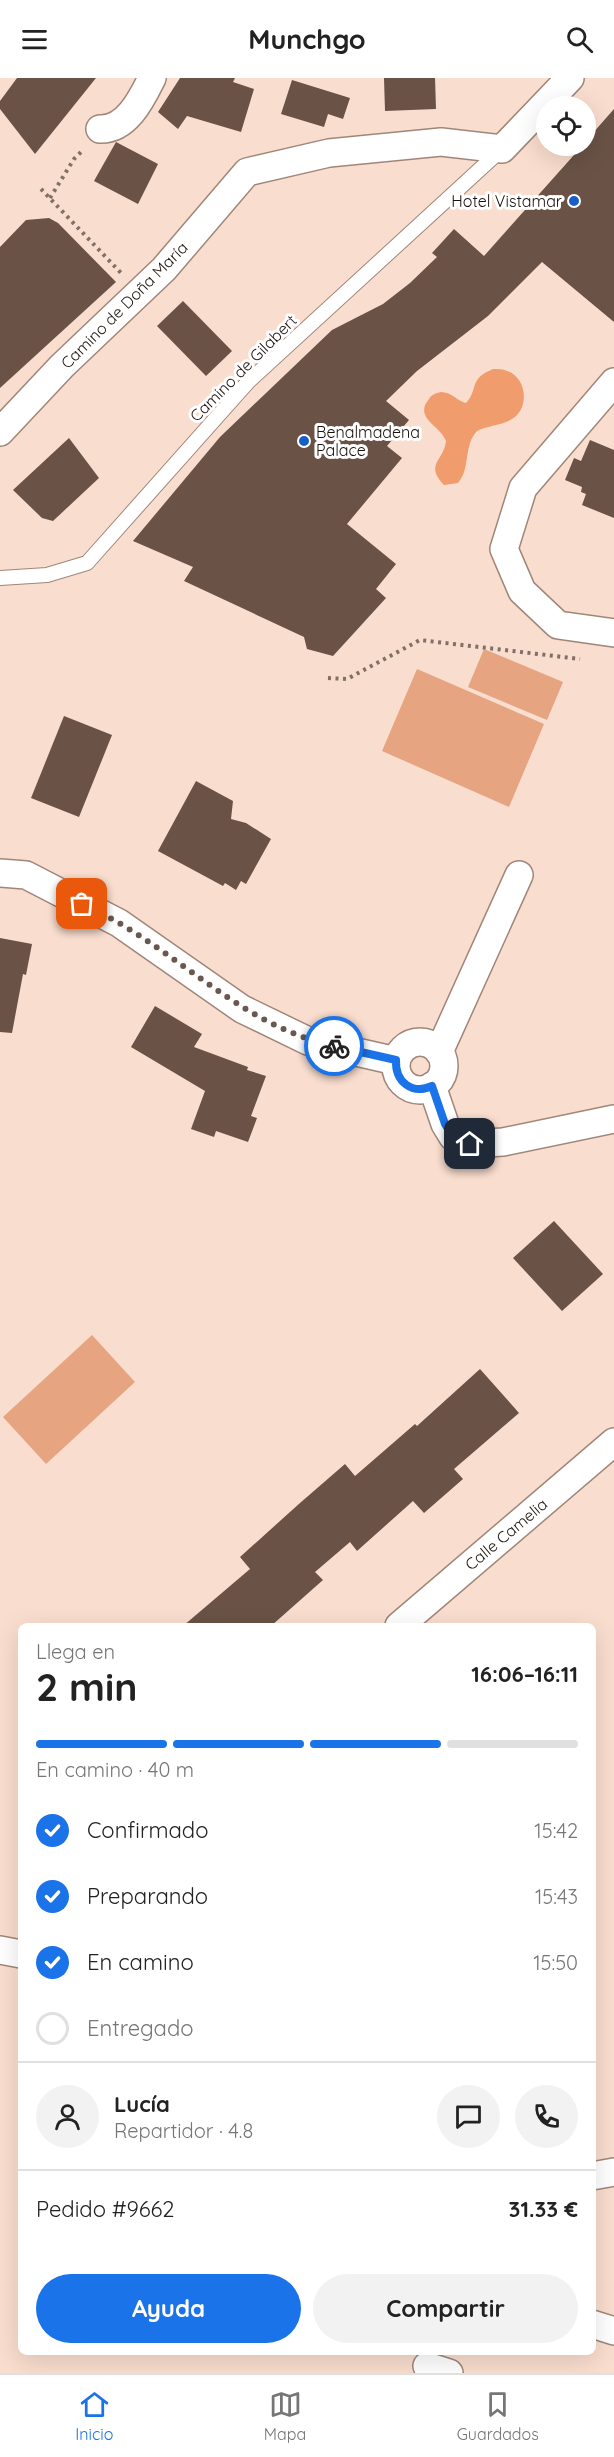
<!DOCTYPE html>
<html lang="es">
<meta charset="utf-8">
<style>
body{margin:0;font-family:Quicksand,sans-serif;background:#f2f2f2;color:#222;height:100vh;display:flex;flex-direction:column;font-size:22px;white-space:nowrap}
*{box-sizing:border-box;margin:0}
p{font-size:20px;color:#767676}
.icon{flex:none;width:33px;height:33px;fill:none;stroke:currentColor;stroke-width:2;stroke-linecap:round;stroke-linejoin:round}
.map{position:relative;flex:1;overflow:hidden}
.sheet{position:absolute;left:18px;top:1545px;width:578px;height:732px;display:flex;flex-direction:column;background:#fff;border-radius:9px;box-shadow:0 6px 24px #0002}
.sheet>*{flex:none}
.controls{position:absolute;left:536px;top:18px;display:grid;gap:12px}
.controls a{display:grid;place-items:center;width:60px;height:60px;border-radius:50%;background:#fff;box-shadow:0 6px 24px #0002;font-size:30px}
.pin{position:absolute;display:grid;place-items:center;width:51px;height:51px;color:#fff;margin:-26px;border-radius:12px;box-shadow:0 3px 9px #0006}
.courier{position:absolute;display:grid;place-items:center;width:60px;height:60px;margin:-30px;border:4px solid #1a73e8;border-radius:50%;background:#fff;color:#222;box-shadow:0 2px 8px #0007}
.overview em{font-style:normal;font-weight:700}
.overview div{display:flex;flex-direction:column-reverse}
.overview{display:flex;align-items:center;justify-content:space-between;height:102px;padding:0 18px}
h1{font-size:39px;font-weight:700;line-height:45px}
.bar{display:grid;grid-template-columns:repeat(4,1fr);gap:9px 6px;align-content:center;height:72px;padding:0 18px}
.bar i{height:8px;border-radius:4px;background:#e0e0e0}
.bar .selected{background:#1a73e8}
.bar p{grid-column:span 4}
.line{display:flex;align-items:center;gap:15px;padding:0 18px;border-top:2px solid #e0e0e0}
.line div{flex:1}
.round{display:grid;place-items:center;flex:none;width:63px;height:63px;border-radius:32px;background:#f2f2f2}
ol{padding:0 18px;list-style:none}
li{display:flex;align-items:center;gap:18px;height:66px}
li p{margin-inline-start:auto}
li .icon{padding:6px;border-radius:50%;background:#1a73e8;color:#fff;stroke-width:4}
li:last-child{color:#767676}
li i{width:33px;height:33px;border:3px solid #e0e0e0;border-radius:50%}
.action{display:flex;gap:12px;margin-top:auto;padding:12px 18px}
.action a{flex:1;height:69px;border-radius:36px;background:#1a73e8;color:#fff;font-size:24px;font-weight:700;line-height:69px;text-align:center}
.action a+a{background:#f2f2f2;color:#222}
header{display:flex;justify-content:space-between;align-items:center;height:78px;padding:0 18px;background:#fff;font-size:27px;font-weight:700}
.dock{display:flex;justify-content:space-around;align-items:center;height:84px;border-top:2px solid #e0e0e0;background:#fff;font-size:16px;color:#767676}
.dock a{display:grid;justify-items:center;gap:3px}
.dock .selected{color:#1a73e8}
.map>svg:first-child{display:block}
.green{fill:#e6a481}
.water{fill:#f19c6c}
.building{fill:#6a5246}
.lines{fill:none;stroke-linecap:round;stroke-linejoin:round}
.lane-casing{stroke:#a08679;stroke-width:16}
.street-casing{stroke:#a08679;stroke-width:30}
.path{stroke:#817066;stroke-width:4;stroke-dasharray:3 4.5;stroke-linecap:butt}
.lane{stroke:#fff;stroke-width:14}
.street{stroke:#fff;stroke-width:27}
.done{stroke:#685850;stroke-width:6;stroke-dasharray:0 10.8}
.route{stroke:#1a73e8;stroke-width:8}
.poi-dot{fill:#195dc8;stroke:#fff;stroke-width:2}
.labels{text-anchor:middle;stroke-width:6;stroke-linejoin:round;paint-order:stroke}
.poi-label{font-size:16px;fill:#1a110c;stroke:#fff;text-anchor:end}
.street-label{font-size:16px;fill:#1a110c;stroke:#fff}
</style>
<header><svg class="icon" aria-label="menu" viewBox="0 0 24 24"><path d="M4 6h16M4 12h16M4 18h16"/></svg>Munchgo<svg class="icon" aria-label="search" viewBox="0 0 24 24"><circle cx="10" cy="10" r="6"/><path d="M15 15l6 6"/></svg></header>
<div class="map">
<svg width="614" height="2295" viewBox="0 0 614 2295">
<rect width="100%" height="100%" fill="#f9ddce"/>
<g class="green">
<path d="M 484,571 L 563,604 L 547,642 L 468,609 Z"/>
<path d="M 417,591 L 544,646 L 509,729 L 382,673 Z"/>
<path d="M 92,1257 L 135,1304 L 46,1386 L 3,1339 Z"/>
</g>
<path class="water" d="M 493,291 C 498,291 503,291 507,293 C 525,299 529,324 517,337 C 506,348 490,346 477,353 C 463,368 471,390 458,405 L 444,407 C 424,386 444,383 446,363 C 441,348 413,340 429,321 C 431,317 436,315 441,314 C 452,314 457,323 466,325 C 479,311 468,301 493,291 Z"/>
<g class="building">
<path d="M 17,0 L 96,0 L 35,76 L 0,31 L 0,23 Z"/>
<path d="M 180,0 L 235,0 L 233,4 L 254,11 L 241,54 L 187,38 L 178,51 L 158,34 Z"/>
<path d="M 384,0 L 435,0 L 436,31 L 385,33 Z"/>
<path d="M 292,2 L 350,20 L 343,41 L 328,36 L 324,49 L 281,36 Z"/>
<path d="M 614,31 L 614,244 L 542,184 L 488,238 L 417,293 L 386,323 L 409,342 L 387,368 L 402,380 L 347,446 L 396,486 L 376,511 L 386,520 L 333,578 L 307,571 L 304,559 L 184,503 L 193,489 L 133,463 L 220,359 L 332,252 L 383,226 L 410,205 L 437,179 L 432,175 L 454,151 L 484,178 L 582,68 L 585,68 L 585,64 Z"/>
<path d="M 116,64 L 158,86 L 138,126 L 94,103 Z"/>
<path d="M 49,140 L 58,145 L 116,204 L 0,310 L 0,169 L 26,142 Z"/>
<path d="M 183,223 L 232,273 L 206,298 L 157,248 Z"/>
<path d="M 69,360 L 99,400 L 53,443 L 42,440 L 13,412 Z"/>
<path d="M 590,362 L 614,372 L 614,440 L 582,427 L 586,416 L 581,414 L 582,409 L 565,402 L 574,380 L 581,383 Z"/>
<path d="M 64,638 L 112,657 L 79,739 L 31,720 Z"/>
<path d="M 196,703 L 233,723 L 231,741 L 246,745 L 271,761 L 246,806 L 241,803 L 236,812 L 225,805 L 223,808 L 158,773 Z"/>
<path d="M 0,860 L 32,866 L 26,897 L 23,896 L 12,955 L 0,954 Z"/>
<path d="M 155,928 L 202,956 L 194,969 L 248,989 L 247,992 L 266,998 L 251,1038 L 257,1040 L 248,1064 L 216,1053 L 214,1059 L 191,1051 L 205,1013 L 131,969 Z"/>
<path d="M 554,1143 L 603,1196 L 562,1233 L 513,1180 Z"/>
<path d="M 480,1291 L 519,1335 L 454,1391 L 463,1401 L 424,1435 L 413,1423 L 357,1473 L 350,1464 L 315,1494 L 323,1502 L 271,1548 L 183,1548 L 250,1491 L 240,1479 L 300,1425 L 345,1386 L 355,1398 L 415,1346 L 417,1348 Z"/>
</g>
<g class="lines">
<defs>
<path id="lane" d="M 0,500 L 47,497 L 87,485 L 248,304 L 502,71"/>
<g id="street">
<path d="M 100,51 C 127,52 142,20 152,0"/>
<path d="M 614,304 L 523,410 L 504,471 L 522,513 L 558,547 L 614,555"/>
<path d="M 0,354 L 62,288 L 164,191 L 247,94 L 329,75 L 441,64 L 502,71 L 570,0"/>
<path d="M 0,795 L 26,797 L 119,845 L 242,931 L 308,963 L 396,983"/>
<circle cx="420" cy="988" r="24"/>
<path d="M 439,974 L 519,797"/>
<path d="M 432,1008 L 445,1046 L 453,1059 L 470,1066 L 503,1064 L 614,1041"/>
<path d="M 399,1548 L 614,1364"/>
<path d="M 0,1872 L 21,1876"/>
<path d="M 592,2098 L 614,2094"/>
<path d="M 592,2246 L 614,2253"/>
<path d="M 427,2288 L 449,2295"/>
</g>
</defs>
<use href="#lane" class="lane-casing"/>
<use href="#street" class="street-casing"/>
<g class="path">
<path d="M 41,111 L 121,195"/>
<path d="M 50,120 L 74,81 L 83,72"/>
<path d="M 328,600 L 347,601 L 420,562 L 580,581"/>
</g>
<use href="#lane" class="lane"/>
<use href="#street" class="street"/>
</g>
<g class="lines">
<path class="done" d="M 82,826 C 94,832 107,838 119,845 C 191,887 250,950 334,968"/>
<path class="route" d="M 334,968 L 396,982 C 395,1004 412,1017 432,1008 L 445,1046 L 453,1059 L 470,1066"/>
</g>
<g class="poi-dot">
<circle cx="574" cy="123" r="6"/>
<circle cx="304" cy="363" r="6"/>
</g>
<g class="labels">
<g class="poi-label">
<text x="562" y="129">Hotel Vistamar</text>
<text x="316" y="360" text-anchor="start">Benalmadena<tspan x="316" dy="18">Palace</tspan></text>
</g>
<g class="street-label">
<text transform="translate(124 227) rotate(-45)" y="6">Camino de Doña María</text>
<text transform="translate(243 290) rotate(-45)" y="6">Camino de Gilabert</text>
<text transform="translate(506 1456) rotate(-40)" y="6">Calle Camelia</text>
</g>
</g>
</svg>
<div class="controls">
<a><svg class="icon" aria-label="locate" viewBox="0 0 24 24"><circle cx="12" cy="12" r="6"/><path d="M12 2v4M12 18v4M2 12h4M18 12h4"/></svg></a>
</div>
<div class="pin" style="left:82px;top:826px;background:#ea580c"><svg class="icon" aria-label="bag" viewBox="0 0 24 24"><path d="M5 8h14l-1 12H6zM9 8a3 3 0 0 1 6 0"/></svg></div>
<div class="pin" style="left:470px;top:1066px;background:#1f2937"><svg class="icon" aria-label="home" viewBox="0 0 24 24"><path d="M3 11l9-7 9 7M6 9v11h12V9"/></svg></div>
<div class="courier" style="left:334px;top:968px"><svg class="icon" aria-label="bike" viewBox="0 0 24 24"><circle cx="6" cy="16" r="4"/><circle cx="18" cy="16" r="4"/><path d="M6 16l4-8h5l3 8M10 8l3 8H6M13 5h3"/></svg></div>
<section class="sheet">
<div class="overview"><div><h1>2 min</h1><p>Llega en</p></div><em>16:06–16:11</em></div>
<div class="bar"><i class="selected"></i><i class="selected"></i><i class="selected"></i><i></i><p>En camino · 40 m</p></div>
<ol>
<li><svg class="icon" aria-label="check" viewBox="0 0 24 24"><path d="M5 12l5 5 9-10"/></svg>Confirmado<p>15:42</p></li>
<li><svg class="icon" aria-label="check" viewBox="0 0 24 24"><path d="M5 12l5 5 9-10"/></svg>Preparando<p>15:43</p></li>
<li><svg class="icon" aria-label="check" viewBox="0 0 24 24"><path d="M5 12l5 5 9-10"/></svg>En camino<p>15:50</p></li>
<li><i></i>Entregado</li>
</ol>
<div class="line" style="height:108px"><a class="round"><svg class="icon" aria-label="person" viewBox="0 0 24 24"><circle cx="12" cy="8" r="4"/><path d="M4 21q1-7 8-7t8 7"/></svg></a><div><b>Lucía</b><p>Repartidor · 4.8</p></div><a class="round"><svg class="icon" aria-label="chat" viewBox="0 0 24 24"><path d="M4 5h16v11H9l-5 4z"/></svg></a><a class="round"><svg class="icon" aria-label="phone" viewBox="0 0 24 24"><path d="M5 4h4l2 5-3 2q2 4 5 5l2-3 5 2v4C11 20 4 13 5 4z"/></svg></a></div>
<div class="line" style="height:78px"><div>Pedido #9662</div><b>31.33 €</b></div>
<div class="action"><a>Ayuda</a><a>Compartir</a></div>
</section>
</div>
<nav class="dock">
<a class="selected"><svg class="icon" aria-label="home" viewBox="0 0 24 24"><path d="M3 11l9-7 9 7M6 9v11h12V9"/></svg>Inicio</a>
<a><svg class="icon" aria-label="map" viewBox="0 0 24 24"><path d="M3 6l6-2 6 2 6-2v14l-6 2-6-2-6 2zM9 4v14M15 6v14"/></svg>Mapa</a>
<a><svg class="icon" aria-label="saved" viewBox="0 0 24 24"><path d="M7 4h10v16l-5-4-5 4z"/></svg>Guardados</a>
</nav>
